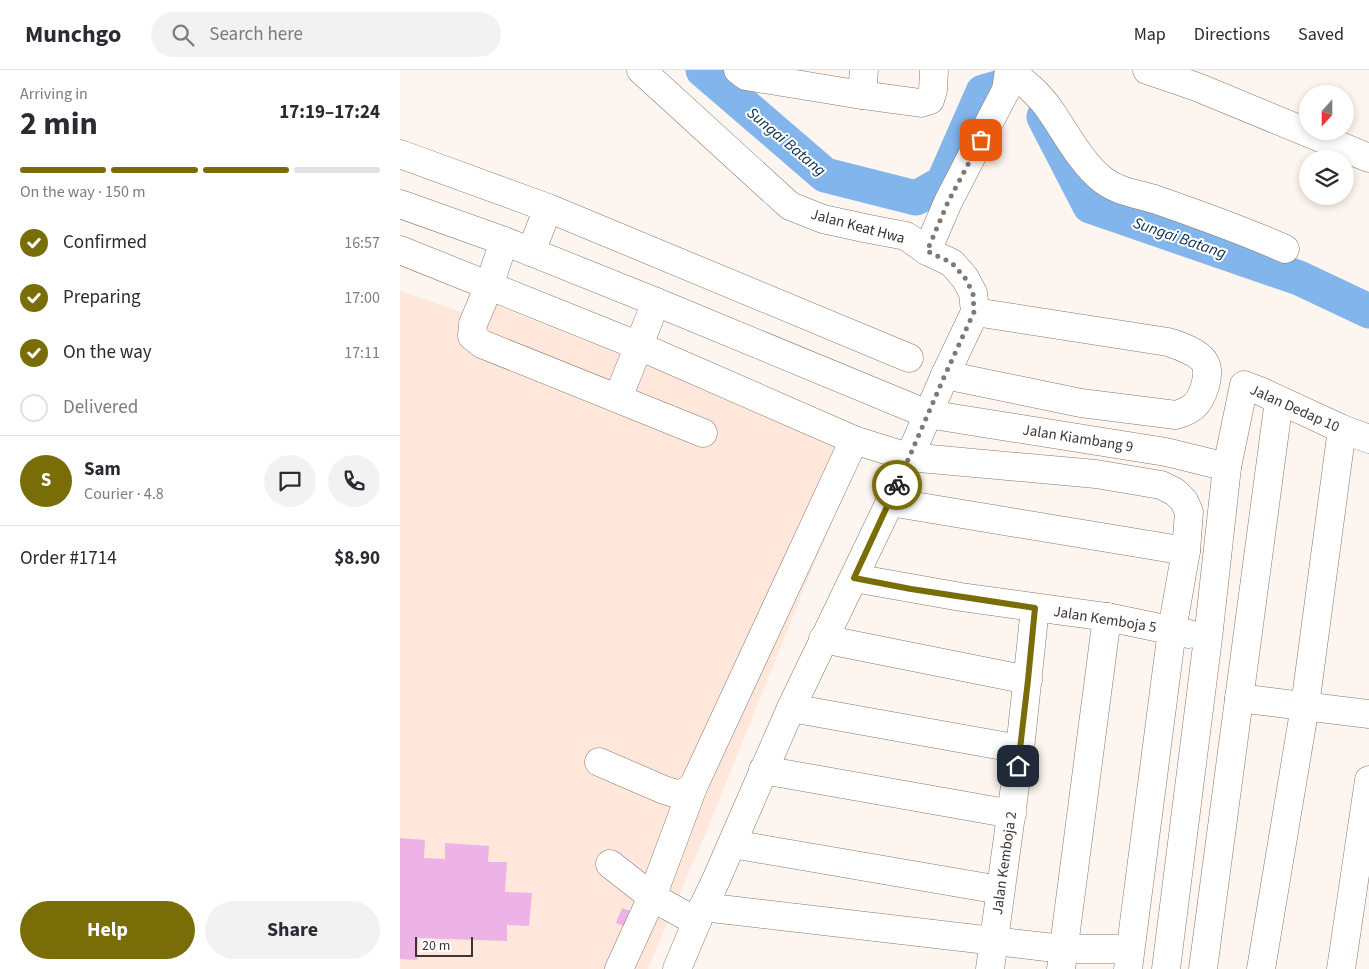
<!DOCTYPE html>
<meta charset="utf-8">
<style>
body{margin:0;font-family:"Source Sans 3",sans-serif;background:#f2f2f3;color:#2b2b33;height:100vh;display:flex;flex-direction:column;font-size:19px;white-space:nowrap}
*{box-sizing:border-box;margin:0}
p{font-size:16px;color:#7c7c81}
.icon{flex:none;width:28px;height:28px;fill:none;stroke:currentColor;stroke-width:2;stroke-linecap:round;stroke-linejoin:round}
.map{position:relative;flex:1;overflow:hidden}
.panel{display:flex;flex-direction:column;background:#fff;width:400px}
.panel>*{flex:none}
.needle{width:32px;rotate:201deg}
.fabs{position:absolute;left:899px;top:15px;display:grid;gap:10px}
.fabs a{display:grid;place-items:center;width:55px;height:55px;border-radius:50%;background:#fff;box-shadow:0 2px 8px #0003;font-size:25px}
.scale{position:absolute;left:15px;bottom:12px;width:58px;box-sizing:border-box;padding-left:5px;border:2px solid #3d3530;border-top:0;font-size:14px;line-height:18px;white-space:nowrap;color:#3d3530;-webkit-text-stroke:4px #fff;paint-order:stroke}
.pin{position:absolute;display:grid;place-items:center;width:42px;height:42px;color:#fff;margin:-21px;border-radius:10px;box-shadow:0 2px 8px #0006}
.courier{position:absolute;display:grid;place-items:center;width:50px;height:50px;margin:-25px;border:4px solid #796d08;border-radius:50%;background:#fff;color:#222;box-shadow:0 1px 6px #0007}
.overview em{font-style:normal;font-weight:700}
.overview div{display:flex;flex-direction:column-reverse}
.overview{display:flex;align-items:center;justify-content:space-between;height:85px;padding:0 20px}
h1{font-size:32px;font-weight:700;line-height:38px}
.bar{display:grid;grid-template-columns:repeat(4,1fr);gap:8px 5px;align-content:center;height:60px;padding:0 20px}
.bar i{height:6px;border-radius:4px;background:#e1e1e2}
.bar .current{background:#796d08}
.bar p{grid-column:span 4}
.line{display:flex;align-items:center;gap:12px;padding:0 20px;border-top:1px solid #e1e1e2}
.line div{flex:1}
.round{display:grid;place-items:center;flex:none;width:52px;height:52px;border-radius:26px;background:#f2f2f3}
ol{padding:0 20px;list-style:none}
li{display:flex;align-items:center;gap:15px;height:55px}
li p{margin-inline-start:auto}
li .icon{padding:5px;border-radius:50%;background:#796d08;color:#fff;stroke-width:4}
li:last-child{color:#7c7c81}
li i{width:28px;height:28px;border:2px solid #e1e1e2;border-radius:50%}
.action{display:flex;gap:10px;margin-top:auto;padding:10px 20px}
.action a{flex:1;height:58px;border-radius:30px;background:#796d08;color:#fff;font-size:20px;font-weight:700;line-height:58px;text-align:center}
.action a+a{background:#f2f2f3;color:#2b2b33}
header{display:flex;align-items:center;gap:30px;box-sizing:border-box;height:70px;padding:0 25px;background:#fff;border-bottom:1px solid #e1e1e2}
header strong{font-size:24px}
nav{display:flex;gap:28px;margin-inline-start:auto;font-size:18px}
.search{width:350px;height:45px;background:#f2f2f3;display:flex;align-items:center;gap:12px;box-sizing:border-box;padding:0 18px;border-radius:28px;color:#7c7c81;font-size:19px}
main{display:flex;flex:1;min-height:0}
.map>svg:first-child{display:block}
.education{fill:#ffe7dc}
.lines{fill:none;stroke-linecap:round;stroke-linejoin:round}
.river{stroke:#81b5eb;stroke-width:35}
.building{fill:#edb3e7}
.minor-casing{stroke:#88776a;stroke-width:29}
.minor{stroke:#fff;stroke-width:28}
.done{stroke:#807873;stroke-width:5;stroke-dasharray:0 9}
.route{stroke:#796d08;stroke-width:6}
.labels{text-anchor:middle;stroke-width:4;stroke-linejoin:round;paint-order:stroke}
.street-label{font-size:15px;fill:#3d3530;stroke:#fff}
.water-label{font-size:16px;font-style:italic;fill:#062d4f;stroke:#fff}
</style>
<header>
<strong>Munchgo</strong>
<div class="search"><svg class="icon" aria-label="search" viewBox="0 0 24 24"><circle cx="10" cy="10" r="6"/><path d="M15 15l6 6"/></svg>Search here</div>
<nav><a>Map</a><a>Directions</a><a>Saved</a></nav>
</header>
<main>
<section class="panel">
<div class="overview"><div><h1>2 min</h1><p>Arriving in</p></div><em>17:19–17:24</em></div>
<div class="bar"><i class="current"></i><i class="current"></i><i class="current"></i><i></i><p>On the way · 150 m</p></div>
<ol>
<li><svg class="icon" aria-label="check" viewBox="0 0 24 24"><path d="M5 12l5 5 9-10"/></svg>Confirmed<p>16:57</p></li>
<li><svg class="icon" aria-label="check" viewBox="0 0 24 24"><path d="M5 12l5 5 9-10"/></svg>Preparing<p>17:00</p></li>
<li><svg class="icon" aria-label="check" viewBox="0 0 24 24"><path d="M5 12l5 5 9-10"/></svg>On the way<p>17:11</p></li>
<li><i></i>Delivered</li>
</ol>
<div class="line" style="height:90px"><b class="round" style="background:#796d08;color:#fff">S</b><div><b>Sam</b><p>Courier · 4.8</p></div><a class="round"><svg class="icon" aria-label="chat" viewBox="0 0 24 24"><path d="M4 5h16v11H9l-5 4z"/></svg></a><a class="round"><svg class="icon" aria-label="phone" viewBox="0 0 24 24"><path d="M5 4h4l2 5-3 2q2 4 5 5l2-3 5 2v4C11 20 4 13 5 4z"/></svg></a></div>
<div class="line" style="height:65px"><div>Order #1714</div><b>$8.90</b></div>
<div class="action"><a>Help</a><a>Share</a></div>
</section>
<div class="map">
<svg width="969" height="899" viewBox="0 0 969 899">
<rect width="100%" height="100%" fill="#fdf5ef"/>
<path class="education" d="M 0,221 L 70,245 L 77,228 L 460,380 L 317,736 L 248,899 L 0,899 Z"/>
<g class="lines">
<g class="river">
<path d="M 303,0 L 425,105 L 516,128 L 543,113 L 583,22 L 597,18"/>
<path d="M 644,47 L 690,136 L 899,208 L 969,241"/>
</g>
</g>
<g class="building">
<path d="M 0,768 L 25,770 L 24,788 L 45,789 L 45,773 L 89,776 L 88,792 L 107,792 L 105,822 L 132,823 L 129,856 L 107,855 L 107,871 L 18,868 L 17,890 L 0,889 Z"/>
<path d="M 222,838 L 236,843 L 229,858 L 216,853 Z"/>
</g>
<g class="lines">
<defs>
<g id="minor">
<path d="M 241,0 L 390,136 L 423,149 L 464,158 L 506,166 L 527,181 L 548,132 L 606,20 L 609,0"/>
<path d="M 338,0 L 346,6 L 462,25 L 521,33 L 530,30 L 533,20 L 534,0"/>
<path d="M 609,0 C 624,12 639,24 650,40 C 666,63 681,93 703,110 C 718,122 739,124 757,130 C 800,145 843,160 885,179"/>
<path d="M 747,0 L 797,17 L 969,88"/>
<path d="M 462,25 L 464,0"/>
<path d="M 0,84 L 148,138 L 509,288"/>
<path d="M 0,134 L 104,171 L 256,232 L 527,344 L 766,382 L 827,397"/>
<path d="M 104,171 L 89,216 L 73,254 L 72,266 L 82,274 L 303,363"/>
<path d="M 0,180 L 239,276 L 454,370 L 508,387 L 696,404 L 761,415 L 775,422 L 784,431 L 789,442 L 786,481 L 772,560 L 728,899"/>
<path d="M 131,182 L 148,138"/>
<path d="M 545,305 L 681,333 L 776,345 C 782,343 789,341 794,336 C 803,328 811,304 805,293 C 800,283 778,275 768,272 L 575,242"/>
<path d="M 218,328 L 256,232"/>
<path d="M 490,432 L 786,481"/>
<path d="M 454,508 L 561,527 L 707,547 L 789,564"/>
<path d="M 423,569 L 628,610"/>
<path d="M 839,628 L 969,644"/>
<path d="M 391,638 L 620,679"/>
<path d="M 199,692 L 264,720 L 280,725 L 293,717 L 454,370"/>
<path d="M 363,700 L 612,744"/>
<path d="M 332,774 L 600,820"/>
<path d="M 210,794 L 252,827 L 297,852"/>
<path d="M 303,837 L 663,879 L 730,879"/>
<path d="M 219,899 L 252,827 L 293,717"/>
<path d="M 277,899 L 303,837 L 316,810 L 391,638 L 490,432 L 545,305 L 575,242 L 573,223 L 565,208 L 552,193 L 527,181"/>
<path d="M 590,899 L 620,679 L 635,538"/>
<path d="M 661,899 L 707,547"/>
<path d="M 766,899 L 808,568 L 827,397 L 844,315 L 860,321 L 942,359 L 969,369"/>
<path d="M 803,899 L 879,330"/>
<path d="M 861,899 L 905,636 L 942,359"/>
<path d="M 941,899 L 969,710"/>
</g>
</defs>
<use href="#minor" class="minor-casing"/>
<use href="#minor" class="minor"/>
</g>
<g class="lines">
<path class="done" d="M 497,415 L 545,305 L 574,242 L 573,223 L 565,208 L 552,193 L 527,181 L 548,132 L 581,70"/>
<path class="route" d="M 497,415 L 454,508 L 511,519 L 635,538 L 628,610 L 618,696"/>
</g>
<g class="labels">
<g class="street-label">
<text transform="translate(458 156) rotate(15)" y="5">Jalan Keat Hwa</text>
<text transform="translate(895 338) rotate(24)" y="5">Jalan Dedap 10</text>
<text transform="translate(678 368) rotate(9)" y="5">Jalan Kiambang 9</text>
<text transform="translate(705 549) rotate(9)" y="5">Jalan Kemboja 5</text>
<text transform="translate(604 793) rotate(-82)" y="5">Jalan Kemboja 2</text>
</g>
<g class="water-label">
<text transform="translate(387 71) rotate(40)" y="6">Sungai Batang</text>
<text transform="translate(780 167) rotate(19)" y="6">Sungai Batang</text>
</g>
</g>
</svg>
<div class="fabs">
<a><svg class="needle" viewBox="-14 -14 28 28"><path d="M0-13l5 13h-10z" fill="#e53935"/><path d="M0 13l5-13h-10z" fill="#7c7c81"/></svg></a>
<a><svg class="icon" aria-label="layers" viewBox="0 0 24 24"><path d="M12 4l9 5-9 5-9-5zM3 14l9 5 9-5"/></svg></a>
</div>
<div class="scale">20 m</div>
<div class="pin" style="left:581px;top:70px;background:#ea580c"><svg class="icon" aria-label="bag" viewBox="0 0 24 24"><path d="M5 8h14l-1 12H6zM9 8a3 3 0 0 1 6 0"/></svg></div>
<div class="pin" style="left:618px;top:696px;background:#1f2937"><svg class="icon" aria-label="home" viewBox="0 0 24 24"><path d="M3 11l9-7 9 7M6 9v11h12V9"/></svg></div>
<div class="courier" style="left:497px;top:415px"><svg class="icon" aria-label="bike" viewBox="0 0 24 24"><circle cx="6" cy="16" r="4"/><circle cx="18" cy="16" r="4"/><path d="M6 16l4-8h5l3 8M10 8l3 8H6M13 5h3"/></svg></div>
</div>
</main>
